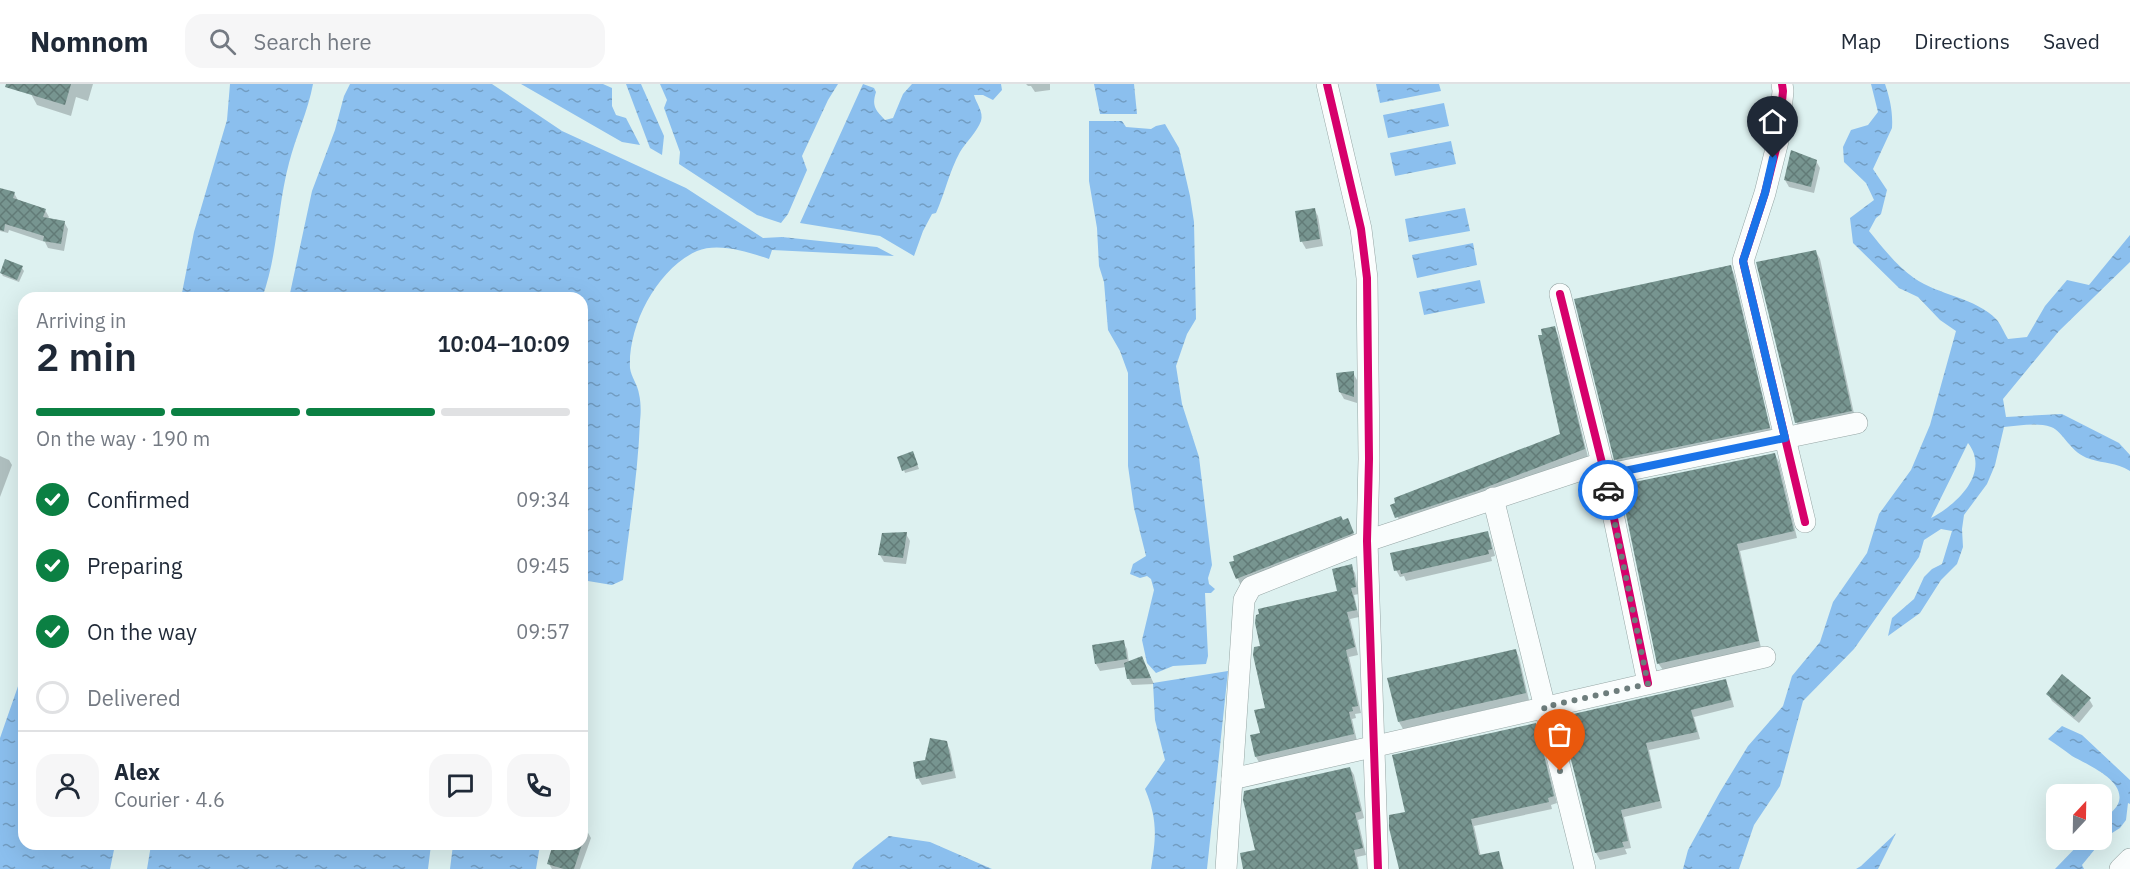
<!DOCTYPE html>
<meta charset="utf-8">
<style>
body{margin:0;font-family:"IBM Plex Sans",sans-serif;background:#f6f6f7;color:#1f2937;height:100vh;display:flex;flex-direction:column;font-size:22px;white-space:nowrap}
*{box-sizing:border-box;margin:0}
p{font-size:20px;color:#747a83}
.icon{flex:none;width:33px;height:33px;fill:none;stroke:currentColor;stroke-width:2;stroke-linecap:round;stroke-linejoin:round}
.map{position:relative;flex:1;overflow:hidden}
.details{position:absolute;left:18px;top:208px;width:570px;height:558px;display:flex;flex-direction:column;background:#fff;border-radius:18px;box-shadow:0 6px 24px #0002}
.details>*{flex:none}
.needle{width:39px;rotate:22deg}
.fabs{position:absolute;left:2046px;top:700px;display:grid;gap:12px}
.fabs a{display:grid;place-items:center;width:66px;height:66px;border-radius:12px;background:#fff;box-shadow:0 6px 24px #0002;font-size:30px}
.pin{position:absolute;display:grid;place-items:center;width:51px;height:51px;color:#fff;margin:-62px -26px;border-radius:50% 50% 50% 0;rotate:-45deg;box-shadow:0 0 6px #0007}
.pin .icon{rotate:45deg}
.courier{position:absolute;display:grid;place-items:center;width:60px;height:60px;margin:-30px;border:4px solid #1a73e8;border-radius:50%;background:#fff;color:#222;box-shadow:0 2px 8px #0007}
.summary em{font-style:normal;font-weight:600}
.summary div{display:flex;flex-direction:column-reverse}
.summary{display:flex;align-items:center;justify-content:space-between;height:102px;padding:0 18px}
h1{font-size:39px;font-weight:600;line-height:45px}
.bar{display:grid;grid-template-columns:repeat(4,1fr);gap:9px 6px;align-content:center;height:72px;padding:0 18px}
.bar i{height:8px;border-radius:4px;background:#e0e1e3}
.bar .current{background:#0b8043}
.bar p{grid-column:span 4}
.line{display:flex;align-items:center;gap:15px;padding:0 18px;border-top:2px solid #e0e1e3}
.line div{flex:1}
.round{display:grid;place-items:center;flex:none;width:63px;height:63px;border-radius:18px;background:#f6f6f7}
ol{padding:0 18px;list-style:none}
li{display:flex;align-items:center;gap:18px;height:66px}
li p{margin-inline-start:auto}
li .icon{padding:6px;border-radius:50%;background:#0b8043;color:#fff;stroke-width:4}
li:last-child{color:#747a83}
li i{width:33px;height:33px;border:3px solid #e0e1e3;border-radius:50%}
header{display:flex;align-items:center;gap:36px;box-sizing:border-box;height:84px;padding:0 30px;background:#fff;border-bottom:2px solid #e0e1e3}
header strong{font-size:28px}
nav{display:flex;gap:33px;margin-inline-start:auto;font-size:21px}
.search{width:420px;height:54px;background:#f6f6f7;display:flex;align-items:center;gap:15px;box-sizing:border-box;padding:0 21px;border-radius:18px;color:#747a83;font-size:22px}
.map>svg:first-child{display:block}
.water{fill:url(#water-ripples);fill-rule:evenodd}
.shadow{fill:#0003}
.building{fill:url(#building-cross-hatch)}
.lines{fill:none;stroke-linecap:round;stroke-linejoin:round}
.minor-casing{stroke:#95a5a4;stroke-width:22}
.minor{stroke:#fafdfd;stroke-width:21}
.cycleway-casing{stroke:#fefefe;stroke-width:11}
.cycleway{stroke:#d6006c;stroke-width:8}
.done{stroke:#6d7d7c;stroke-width:6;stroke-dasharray:0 10.8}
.route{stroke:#1a73e8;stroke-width:8}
</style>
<header>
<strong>Nomnom</strong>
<div class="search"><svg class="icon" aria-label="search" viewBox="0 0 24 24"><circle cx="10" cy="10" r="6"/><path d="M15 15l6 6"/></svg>Search here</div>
<nav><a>Map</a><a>Directions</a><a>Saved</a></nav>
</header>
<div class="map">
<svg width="2130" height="785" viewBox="0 0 2130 785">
<defs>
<pattern id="water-ripples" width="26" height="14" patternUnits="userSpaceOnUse" patternTransform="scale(1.5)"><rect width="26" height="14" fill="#8bbfee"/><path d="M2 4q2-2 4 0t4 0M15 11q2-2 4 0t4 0" fill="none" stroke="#729dc2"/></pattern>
<pattern id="building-cross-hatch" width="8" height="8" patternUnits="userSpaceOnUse" patternTransform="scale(1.5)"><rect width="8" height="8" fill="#779590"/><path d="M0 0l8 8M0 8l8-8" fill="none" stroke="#627b77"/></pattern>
</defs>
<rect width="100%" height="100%" fill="#ddf1f0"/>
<g class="water">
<path d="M 230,0 L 313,0 C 308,27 296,52 289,79 C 277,124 278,171 262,214 L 181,214 L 194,148 L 227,36 Z"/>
<path d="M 350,0 L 492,0 L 562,47 L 686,104 L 763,154 L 782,153 L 877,163 L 894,172 L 772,166 L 769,175 C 749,168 718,158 697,167 C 657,185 628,241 630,284 C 631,293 638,301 639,310 C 641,318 641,329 640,337 C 638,390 629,444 623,496 L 612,501 L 582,496 L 582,214 L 289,214 L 312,107 L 335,46 L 344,12 Z"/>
<path d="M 521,0 L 603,0 L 612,4 L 612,22 L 616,31 L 626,34 L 640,61 L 622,58 Z"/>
<path d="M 626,0 L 641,0 L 664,52 L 662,71 L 650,64 Z"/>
<path d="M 660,0 L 838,0 L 828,16 L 802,72 L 807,86 L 788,130 L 781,139 L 757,131 L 679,80 L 680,68 L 664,24 L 667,16 Z"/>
<path d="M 863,0 L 874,4 L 876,8 C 871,23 877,27 885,36 L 893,34 L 903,10 L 912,0 L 1001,0 L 1002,6 L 993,16 L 983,11 L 974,11 C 976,19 984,28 981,37 C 977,48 966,58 960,68 C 949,88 945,109 936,129 L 932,130 L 923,147 L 914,172 L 880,152 L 800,139 Z"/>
<path d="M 1094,0 L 1134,0 L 1137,30 L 1100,30 Z"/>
<path d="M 1376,0 L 1439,0 L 1441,7 L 1380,19 Z"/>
<path d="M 1871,0 L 1885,0 C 1890,15 1893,28 1892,44 L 1873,85 L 1887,106 L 1881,130 L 1876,134 L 1869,147 C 1882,163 1897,182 1914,194 C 1938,211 1976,214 1996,235 C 2001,240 2004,249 2008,255 L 2027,253 L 2045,222 L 2067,196 L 2089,201 L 2130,151 L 2130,178 L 2059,247 L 2003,315 L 2006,333 L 2062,330 L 2119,359 L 2130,371 L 2130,387 C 2115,378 2105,380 2090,375 C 2070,369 2064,348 2051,343 C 2037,338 2018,342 2004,343 L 1995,381 L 1987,400 L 1964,431 L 1962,445 L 1963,463 L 1957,480 L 1941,496 L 1920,529 L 1888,552 L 1892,534 L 1914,515 L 1924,493 L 1932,485 L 1942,480 L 1952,447 L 1941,445 L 1924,456 L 1919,473 L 1854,565 L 1803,617 L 1780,702 L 1754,741 L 1739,785 L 1683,785 L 1688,766 L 1720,708 L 1748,662 L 1783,622 L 1792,592 L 1820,558 L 1833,518 L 1867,469 L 1879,430 L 1911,386 L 1930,341 L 1956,247 L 1940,236 L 1918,213 L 1899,204 L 1853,159 L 1850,134 L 1874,116 L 1866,99 L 1844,78 L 1843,63 L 1851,46 L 1868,41 L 1878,28 ZM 1968,359 C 1991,389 1956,421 1931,434 Z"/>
<path d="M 1444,19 L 1449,42 L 1388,54 L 1383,31 Z"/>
<path d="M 1089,37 L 1122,37 L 1126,43 L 1151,45 L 1156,42 L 1165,40 L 1179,64 L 1190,112 L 1194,138 L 1196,235 L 1187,250 L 1176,282 L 1182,320 L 1199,373 L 1212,481 L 1208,494 L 1209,500 L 1215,505 L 1211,509 L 1205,509 L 1208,572 L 1206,580 L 1173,582 L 1156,589 L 1147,579 L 1142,556 L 1154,506 L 1151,495 L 1147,492 L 1140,494 L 1130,490 L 1133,480 L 1146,472 L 1134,424 L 1128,382 L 1128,289 L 1120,267 L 1108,246 L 1104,198 L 1099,182 L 1097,144 L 1089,97 Z"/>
<path d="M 1451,57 L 1456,80 L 1395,92 L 1390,69 Z"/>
<path d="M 1465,124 L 1470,147 L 1409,158 L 1405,135 Z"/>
<path d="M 1473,159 L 1477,181 L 1417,194 L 1412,171 Z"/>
<path d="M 1480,196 L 1485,219 L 1424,231 L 1419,208 Z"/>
<path d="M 24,585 L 24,760 L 115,761 L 110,785 L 0,785 L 0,654 Z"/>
<path d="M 1228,587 L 1207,785 L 1151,785 C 1156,753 1158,736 1145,705 L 1165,676 L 1155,636 L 1153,599 Z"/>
<path d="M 2062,642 L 2082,651 L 2130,696 L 2130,720 L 2128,719 L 2126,736 L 2120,744 L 2104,754 L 2082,781 L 2084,785 L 2055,785 L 2083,756 L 2102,756 L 2102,737 C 2107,732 2115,726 2118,720 C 2128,697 2086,680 2072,672 C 2064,666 2056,660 2048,655 Z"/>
<path d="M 1896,749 L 1878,785 L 1856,785 L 1861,782 Z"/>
<path d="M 889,752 L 930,758 L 992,785 L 852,785 L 855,779 Z"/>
<path d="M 151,761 L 151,760 L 431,761 L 428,785 L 147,785 Z"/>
<path d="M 453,761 L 540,761 L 536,785 L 450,785 Z"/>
</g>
<g class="shadow">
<path d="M 34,0 L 93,0 L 88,17 L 76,13 L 71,32 L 37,21 L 31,10 Z"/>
<path d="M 1026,0 L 1050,0 L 1050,6 L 1035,8 L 1031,2 L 1028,2 Z"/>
<path d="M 1816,77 L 1820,84 L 1814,109 L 1789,103 L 1785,96 Z"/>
<path d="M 0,105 L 14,109 L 19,118 L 45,126 L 49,133 L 48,135 L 64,138 L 68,145 L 64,167 L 48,164 L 45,158 L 9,146 L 8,149 L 0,147 Z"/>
<path d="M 1314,125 L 1318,132 L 1323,162 L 1306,165 L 1302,158 Z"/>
<path d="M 1816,168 L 1820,175 L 1855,334 L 1800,345 L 1796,338 Z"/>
<path d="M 1730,183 L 1734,190 L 1772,351 L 1620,383 L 1616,375 Z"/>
<path d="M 22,184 L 24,187 L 19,198 L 3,192 L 1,189 Z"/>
<path d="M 1554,244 L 1558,251 L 1588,373 L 1401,440 L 1392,422 L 1561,351 Z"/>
<path d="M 1353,289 L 1357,296 L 1357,319 L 1344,315 L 1340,308 Z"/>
<path d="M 1775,371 L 1779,378 L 1797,454 L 1740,467 L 1761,564 L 1663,586 L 1658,579 Z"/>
<path d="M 0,372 L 9,376 L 12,381 L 0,413 Z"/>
<path d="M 914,372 L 919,385 L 905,389 L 904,386 Z"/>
<path d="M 1343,438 L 1351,443 L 1356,456 L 1241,502 L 1231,479 Z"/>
<path d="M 1487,449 L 1491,456 L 1495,472 L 1491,473 L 1492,477 L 1406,497 L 1404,492 L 1400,493 L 1396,486 Z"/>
<path d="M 906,450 L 910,457 L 906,480 L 884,478 L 880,471 Z"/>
<path d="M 1351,482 L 1355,489 L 1359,510 L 1354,511 L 1359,533 L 1350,535 L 1358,571 L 1349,573 L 1361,629 L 1355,630 L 1356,634 L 1352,635 L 1357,657 L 1260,680 L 1256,673 L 1266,625 L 1262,563 L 1338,508 Z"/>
<path d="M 1123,558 L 1127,565 L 1129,579 L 1145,581 L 1154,600 L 1132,601 L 1128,594 L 1126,583 L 1100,587 L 1096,580 Z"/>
<path d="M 1515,566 L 1519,573 L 1529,616 L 1403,645 L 1399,638 L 1389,595 Z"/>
<path d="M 1725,597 L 1729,604 L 1734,623 L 1694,633 L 1700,655 L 1649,666 L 1662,724 L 1624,733 L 1631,764 L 1625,765 L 1627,770 L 1600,776 L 1596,769 L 1562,634 Z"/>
<path d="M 2048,610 L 2089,615 L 2093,622 L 2079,639 L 2052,617 Z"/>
<path d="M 1535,640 L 1539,647 L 1557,719 L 1551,721 L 1552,725 L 1474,742 L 1481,773 L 1498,769 L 1504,785 L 1400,785 L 1407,729 Z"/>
<path d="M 946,658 L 950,666 L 956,694 L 922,701 L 918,694 L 926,677 Z"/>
<path d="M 1350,684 L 1354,691 L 1364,734 L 1358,736 L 1366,771 L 1357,773 L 1359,785 L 1245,785 L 1257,767 Z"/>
<path d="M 582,745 L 587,747 L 591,754 L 580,785 L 552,785 L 549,780 L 555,760 L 582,760 Z"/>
</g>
<g class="building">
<path d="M 6,0 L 71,0 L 65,21 L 5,3 Z"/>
<path d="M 1791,66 L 1817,76 L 1811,103 L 1784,96 Z"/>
<path d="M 0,104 L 15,108 L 13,114 L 46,125 L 43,133 L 65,137 L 61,160 L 43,157 L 44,152 L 5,140 L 4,147 L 0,146 Z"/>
<path d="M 1315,124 L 1320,155 L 1300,158 L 1295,127 Z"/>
<path d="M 1816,166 L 1852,327 L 1795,339 L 1756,178 Z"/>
<path d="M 5,175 L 23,182 L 17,196 L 0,189 Z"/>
<path d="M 1731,181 L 1770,344 L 1614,376 L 1574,215 Z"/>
<path d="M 1555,242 L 1585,365 L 1474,408 L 1395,434 L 1390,421 L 1395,419 L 1394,414 L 1560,350 L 1538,251 L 1542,251 L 1541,245 Z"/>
<path d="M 1354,287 L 1354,313 L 1339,308 L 1336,289 Z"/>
<path d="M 913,367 L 918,381 L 902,387 L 897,373 Z"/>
<path d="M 1775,369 L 1794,447 L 1737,460 L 1759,557 L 1657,580 L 1620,401 Z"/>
<path d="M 1341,432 L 1343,436 L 1348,434 L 1354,449 L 1236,495 L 1229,478 L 1234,477 L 1233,472 Z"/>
<path d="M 1488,447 L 1492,465 L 1488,466 L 1489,470 L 1401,490 L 1400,486 L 1394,487 L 1390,469 Z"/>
<path d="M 907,448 L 903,474 L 878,471 L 882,449 Z"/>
<path d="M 1352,480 L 1356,503 L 1351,504 L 1357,526 L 1347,528 L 1355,563 L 1346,566 L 1358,622 L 1352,623 L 1353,627 L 1349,628 L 1354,650 L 1255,673 L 1250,651 L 1260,649 L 1254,626 L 1265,624 L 1253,571 L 1254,563 L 1260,562 L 1255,539 L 1256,531 L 1259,530 L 1258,525 L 1337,507 L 1332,485 Z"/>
<path d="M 1124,556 L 1127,575 L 1095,580 L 1092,561 Z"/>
<path d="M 1516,565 L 1526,609 L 1398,638 L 1387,594 Z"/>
<path d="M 1142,572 L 1151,594 L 1127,595 L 1124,579 Z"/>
<path d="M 2062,590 L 2091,614 L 2074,633 L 2046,610 Z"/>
<path d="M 1726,595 L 1731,616 L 1691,626 L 1697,648 L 1646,659 L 1660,717 L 1621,726 L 1628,757 L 1622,758 L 1624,763 L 1595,769 L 1560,633 Z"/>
<path d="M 1536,639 L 1554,712 L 1548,714 L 1549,718 L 1471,735 L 1479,771 L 1499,767 L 1503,785 L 1399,785 L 1389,744 L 1389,731 L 1405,728 L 1392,671 Z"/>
<path d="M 930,654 L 947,657 L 953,687 L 916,695 L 913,678 L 925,676 Z"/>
<path d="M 1350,683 L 1361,727 L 1355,729 L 1363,764 L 1354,766 L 1358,785 L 1243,785 L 1240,769 L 1255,766 L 1243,716 L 1244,707 Z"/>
<path d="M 553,760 L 582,760 L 574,785 L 564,785 L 547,780 Z"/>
</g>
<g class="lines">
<defs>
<g id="minor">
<path d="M 1327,0 L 1361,145 L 1367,194 L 1369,375 L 1367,457 L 1378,785"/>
<path d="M 1782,0 L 1783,7 L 1778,57 L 1765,109 L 1743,177 L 1805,438"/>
<path d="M 1560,210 L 1605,391 L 1648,599"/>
<path d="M 1605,391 L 1857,339"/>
<path d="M 1493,414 L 1585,785"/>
<path d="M 1232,695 L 1765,573"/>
<path d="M 1226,785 L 1244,516 L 1251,503 L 1367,457 L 1602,379"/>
<path d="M 2120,785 L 2130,775"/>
</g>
</defs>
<use href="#minor" class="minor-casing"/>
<use href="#minor" class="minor"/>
<defs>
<g id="cycleway">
<path d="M 1327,0 L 1361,145 L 1367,194 L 1369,375 L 1367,457 L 1378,785"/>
<path d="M 1782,0 L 1783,7 L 1778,57 L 1765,109 L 1743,177 L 1805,438"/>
<path d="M 1560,210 L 1605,391 L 1648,599"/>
</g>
</defs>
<use href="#cycleway" class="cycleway-casing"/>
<use href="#cycleway" class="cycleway"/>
</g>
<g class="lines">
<path class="done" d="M 1560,687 L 1544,623 L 1648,600 L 1608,406"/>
<path class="route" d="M 1608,406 L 1605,391 L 1785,354 L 1743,177 L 1765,109 L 1773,74"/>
</g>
</svg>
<div class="fabs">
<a><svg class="needle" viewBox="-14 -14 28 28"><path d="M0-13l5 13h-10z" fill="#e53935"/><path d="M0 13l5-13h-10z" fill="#747a83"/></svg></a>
</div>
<div class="pin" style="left:1560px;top:687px;background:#ea580c"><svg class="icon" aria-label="bag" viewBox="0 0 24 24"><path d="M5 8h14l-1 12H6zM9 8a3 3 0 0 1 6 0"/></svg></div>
<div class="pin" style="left:1773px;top:74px;background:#1f2937"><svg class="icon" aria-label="home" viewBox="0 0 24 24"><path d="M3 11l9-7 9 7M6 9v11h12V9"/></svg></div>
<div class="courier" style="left:1608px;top:406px"><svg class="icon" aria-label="car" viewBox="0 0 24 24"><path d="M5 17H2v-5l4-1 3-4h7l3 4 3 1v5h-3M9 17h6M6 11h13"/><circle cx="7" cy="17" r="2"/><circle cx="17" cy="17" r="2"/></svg></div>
<section class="details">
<div class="summary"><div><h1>2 min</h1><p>Arriving in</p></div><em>10:04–10:09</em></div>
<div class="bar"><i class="current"></i><i class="current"></i><i class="current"></i><i></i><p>On the way · 190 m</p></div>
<ol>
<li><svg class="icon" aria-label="check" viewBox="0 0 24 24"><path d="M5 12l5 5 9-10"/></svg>Confirmed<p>09:34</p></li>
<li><svg class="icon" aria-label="check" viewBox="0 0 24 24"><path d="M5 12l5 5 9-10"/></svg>Preparing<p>09:45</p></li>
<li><svg class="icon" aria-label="check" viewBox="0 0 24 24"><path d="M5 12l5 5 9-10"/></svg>On the way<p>09:57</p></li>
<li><i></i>Delivered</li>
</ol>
<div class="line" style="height:108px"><a class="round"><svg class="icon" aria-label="person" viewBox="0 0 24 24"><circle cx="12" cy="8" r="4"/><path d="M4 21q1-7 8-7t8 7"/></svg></a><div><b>Alex</b><p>Courier · 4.6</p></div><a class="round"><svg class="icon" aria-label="chat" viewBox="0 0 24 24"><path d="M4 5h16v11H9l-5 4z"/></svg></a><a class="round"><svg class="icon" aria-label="phone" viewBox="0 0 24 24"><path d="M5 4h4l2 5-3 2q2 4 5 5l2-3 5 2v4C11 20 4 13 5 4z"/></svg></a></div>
</section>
</div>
